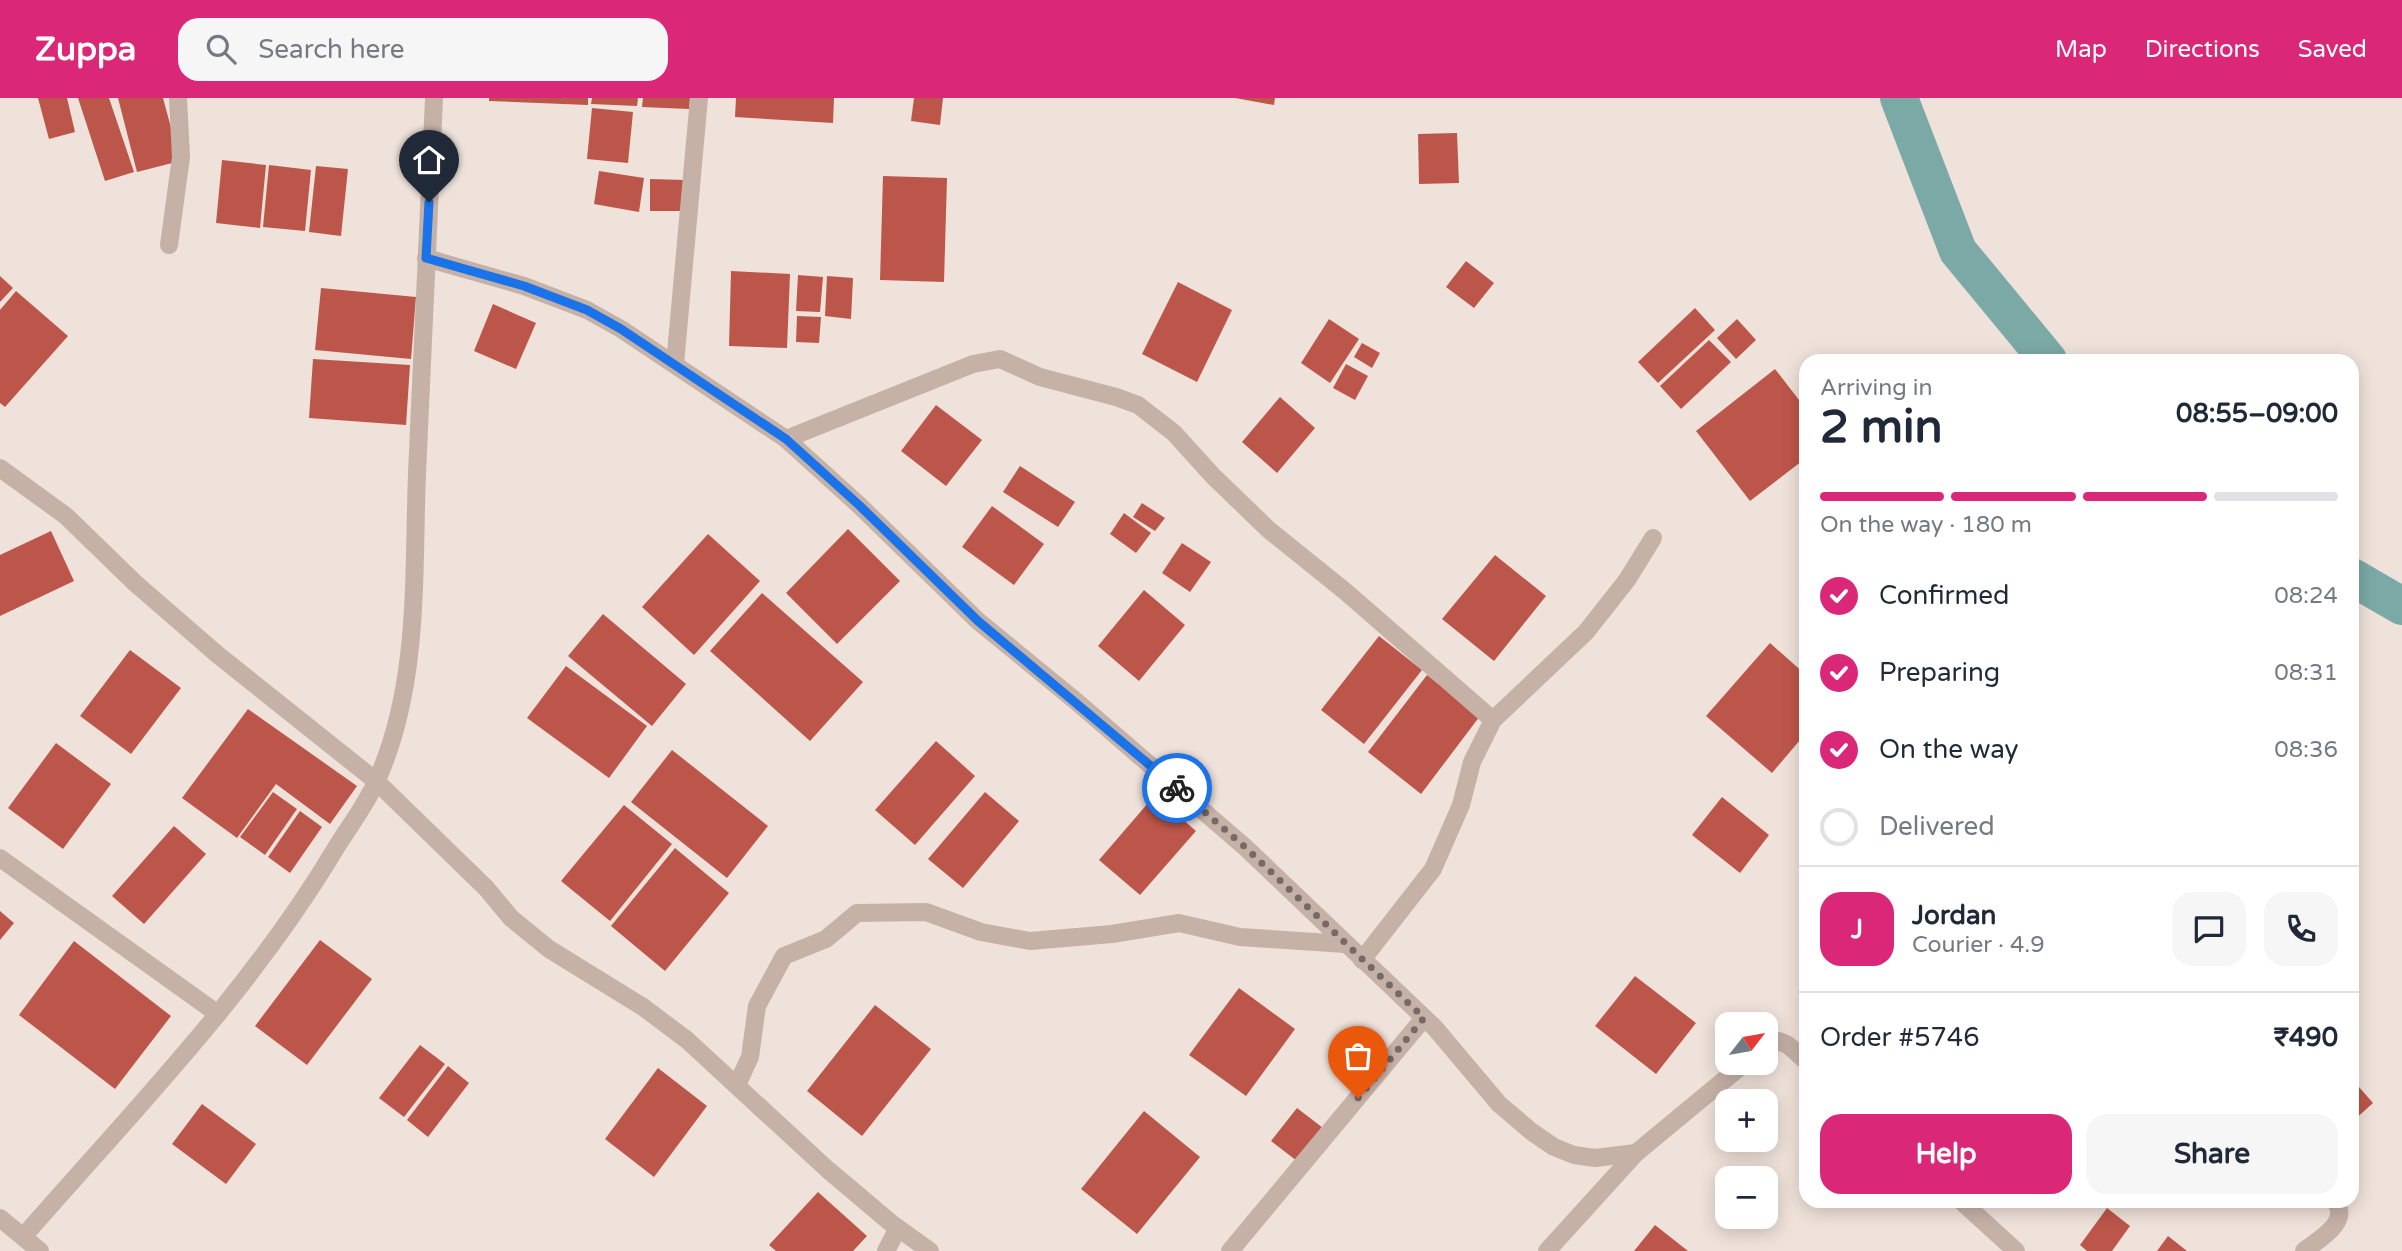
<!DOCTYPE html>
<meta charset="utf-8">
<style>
body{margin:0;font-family:"Varela Round",sans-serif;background:#f6f6f7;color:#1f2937;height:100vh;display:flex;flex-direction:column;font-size:26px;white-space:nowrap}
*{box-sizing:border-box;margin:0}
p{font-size:23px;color:#747a83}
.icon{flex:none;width:38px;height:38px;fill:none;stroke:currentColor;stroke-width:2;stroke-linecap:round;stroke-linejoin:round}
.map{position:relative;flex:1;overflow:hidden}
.sheet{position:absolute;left:1799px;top:256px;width:560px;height:854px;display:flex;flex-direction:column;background:#fff;border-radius:21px;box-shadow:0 4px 18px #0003}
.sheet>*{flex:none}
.needle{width:46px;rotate:59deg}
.fabs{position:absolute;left:1715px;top:914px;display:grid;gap:14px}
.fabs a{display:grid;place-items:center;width:63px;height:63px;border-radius:14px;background:#fff;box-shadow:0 4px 18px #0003;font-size:35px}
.pin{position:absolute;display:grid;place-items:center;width:60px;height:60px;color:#fff;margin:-72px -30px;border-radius:50% 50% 50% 0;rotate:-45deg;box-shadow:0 0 7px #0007}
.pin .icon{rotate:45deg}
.courier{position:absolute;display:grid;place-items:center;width:70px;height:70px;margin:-35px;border:5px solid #1a73e8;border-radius:50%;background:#fff;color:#222;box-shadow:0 2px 9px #0007}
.headline em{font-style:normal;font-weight:700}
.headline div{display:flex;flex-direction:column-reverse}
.headline{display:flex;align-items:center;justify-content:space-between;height:119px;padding:0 21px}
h1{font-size:46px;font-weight:700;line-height:52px}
.bar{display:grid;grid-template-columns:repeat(4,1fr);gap:10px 7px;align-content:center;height:84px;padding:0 21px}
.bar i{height:9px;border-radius:5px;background:#e0e1e3}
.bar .on{background:#db2777}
.bar p{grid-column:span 4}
.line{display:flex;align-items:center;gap:18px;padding:0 21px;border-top:2px solid #e0e1e3}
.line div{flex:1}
.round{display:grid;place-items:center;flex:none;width:74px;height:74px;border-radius:21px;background:#f6f6f7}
ol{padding:0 21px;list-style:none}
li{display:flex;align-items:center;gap:21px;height:77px}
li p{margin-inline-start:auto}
li .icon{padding:7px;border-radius:50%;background:#db2777;color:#fff;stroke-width:4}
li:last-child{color:#747a83}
li i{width:38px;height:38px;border:4px solid #e0e1e3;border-radius:50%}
.cta{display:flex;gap:14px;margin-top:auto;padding:14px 21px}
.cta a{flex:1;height:80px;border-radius:21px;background:#db2777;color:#fff;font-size:28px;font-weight:700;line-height:80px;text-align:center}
.cta a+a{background:#f6f6f7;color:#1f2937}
header{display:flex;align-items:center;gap:42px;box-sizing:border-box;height:98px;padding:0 35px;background:#db2777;color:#fff}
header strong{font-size:33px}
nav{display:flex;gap:38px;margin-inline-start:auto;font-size:24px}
.search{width:490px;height:63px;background:#f6f6f7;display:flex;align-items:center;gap:18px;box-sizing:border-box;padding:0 24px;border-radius:21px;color:#747a83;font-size:26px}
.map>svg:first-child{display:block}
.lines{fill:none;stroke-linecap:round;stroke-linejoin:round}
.canal{stroke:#7baaa6;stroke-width:38}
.building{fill:#bd564a}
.street{stroke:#c6b1a7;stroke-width:18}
.done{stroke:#756a66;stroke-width:7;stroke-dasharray:0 12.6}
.route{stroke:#1a73e8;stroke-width:9}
</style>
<header>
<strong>Zuppa</strong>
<div class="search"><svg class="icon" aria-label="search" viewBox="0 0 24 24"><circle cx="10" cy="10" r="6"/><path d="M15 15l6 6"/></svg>Search here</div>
<nav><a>Map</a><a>Directions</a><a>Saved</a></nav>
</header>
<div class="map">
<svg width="2402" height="1153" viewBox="0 0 2402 1153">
<rect width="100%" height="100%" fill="#efe2da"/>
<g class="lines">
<g class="canal">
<path d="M 1899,0 L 1958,153 L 2048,262"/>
<path d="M 2352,479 L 2402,508"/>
</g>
</g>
<g class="building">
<path d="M 38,0 L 67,0 L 75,34 L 49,41 Z"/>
<path d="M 78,0 L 109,0 L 134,74 L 105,83 Z"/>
<path d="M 118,0 L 163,0 L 180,63 L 137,74 Z"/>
<path d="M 489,0 L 588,0 L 588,7 L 489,3 Z"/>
<path d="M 592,0 L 638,0 L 637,8 L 591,6 Z"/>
<path d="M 643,0 L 690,0 L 689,11 L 642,9 Z"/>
<path d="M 736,0 L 834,0 L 833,25 L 735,19 Z"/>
<path d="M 914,0 L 943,0 L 940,27 L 911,23 Z"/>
<path d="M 1235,0 L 1275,0 L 1274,7 Z"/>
<path d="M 592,10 L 633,14 L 628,65 L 587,61 Z"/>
<path d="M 1457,35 L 1459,85 L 1419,86 L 1418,36 Z"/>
<path d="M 222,62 L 266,67 L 260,130 L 216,125 Z"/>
<path d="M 269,67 L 311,72 L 305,133 L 263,129 Z"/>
<path d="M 316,68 L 348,71 L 341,138 L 309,134 Z"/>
<path d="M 599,73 L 644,80 L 639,114 L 594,106 Z"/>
<path d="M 883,78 L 947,80 L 944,184 L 880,182 Z"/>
<path d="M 650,81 L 686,82 L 686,113 L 650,113 Z"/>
<path d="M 1466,163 L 1494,185 L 1474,210 L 1446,189 Z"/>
<path d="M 731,173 L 790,176 L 787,250 L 729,248 Z"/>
<path d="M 798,177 L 823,179 L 820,214 L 796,213 Z"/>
<path d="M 0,178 L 13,190 L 0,204 Z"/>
<path d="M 827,178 L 853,180 L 851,221 L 825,218 Z"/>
<path d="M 1178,184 L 1232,212 L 1197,284 L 1142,256 Z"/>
<path d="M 321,190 L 416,199 L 411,261 L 315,252 Z"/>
<path d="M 16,193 L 68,238 L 5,309 L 0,305 L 0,212 Z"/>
<path d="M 493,206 L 536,225 L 516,271 L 474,253 Z"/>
<path d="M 1695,210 L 1715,232 L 1658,285 L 1638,264 Z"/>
<path d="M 797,218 L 821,219 L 819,245 L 796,244 Z"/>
<path d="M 1329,221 L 1359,241 L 1330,285 L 1301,265 Z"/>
<path d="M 1737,221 L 1756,242 L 1736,261 L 1717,240 Z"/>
<path d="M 1709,242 L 1731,264 L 1681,311 L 1660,288 Z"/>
<path d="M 1362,245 L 1380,255 L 1372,270 L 1354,259 Z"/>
<path d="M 313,261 L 410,267 L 406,327 L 309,320 Z"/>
<path d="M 1346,266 L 1368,278 L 1355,302 L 1333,290 Z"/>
<path d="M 1775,271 L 1806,311 L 1806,360 L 1750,403 L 1696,333 Z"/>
<path d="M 1280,299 L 1315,330 L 1277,375 L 1242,344 Z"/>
<path d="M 936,307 L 982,342 L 946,388 L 901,353 Z"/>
<path d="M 1020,368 L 1075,404 L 1058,429 L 1003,394 Z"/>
<path d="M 1142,405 L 1165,420 L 1155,433 L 1133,419 Z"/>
<path d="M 992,408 L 1044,446 L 1014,487 L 962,449 Z"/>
<path d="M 1124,415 L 1151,435 L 1136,455 L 1110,436 Z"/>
<path d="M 848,431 L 900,483 L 837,546 L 786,495 Z"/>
<path d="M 51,433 L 74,483 L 0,518 L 0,457 Z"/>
<path d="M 708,436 L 760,483 L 694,557 L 642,509 Z"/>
<path d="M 1182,445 L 1211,464 L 1190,494 L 1162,475 Z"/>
<path d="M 1495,457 L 1546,498 L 1494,563 L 1442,521 Z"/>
<path d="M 1144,492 L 1185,527 L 1139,583 L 1098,548 Z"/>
<path d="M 762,495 L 863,584 L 810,643 L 710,553 Z"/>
<path d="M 603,516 L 686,586 L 652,628 L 568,558 Z"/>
<path d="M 1379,538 L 1422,572 L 1364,646 L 1321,612 Z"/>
<path d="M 1770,545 L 1806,577 L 1806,635 L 1772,675 L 1706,618 Z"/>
<path d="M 130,552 L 181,590 L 131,656 L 80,618 Z"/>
<path d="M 566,568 L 647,628 L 609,680 L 527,620 Z"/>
<path d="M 1427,577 L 1480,618 L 1421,696 L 1368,654 Z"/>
<path d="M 248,611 L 357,688 L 330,726 L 276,686 L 237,740 L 182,700 Z"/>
<path d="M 936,643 L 975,678 L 915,747 L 875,712 Z"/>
<path d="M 56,645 L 111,686 L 63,751 L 8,710 Z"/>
<path d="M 672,652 L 768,728 L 727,780 L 631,704 Z"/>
<path d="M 273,694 L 297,711 L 265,757 L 240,739 Z"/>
<path d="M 985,694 L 1019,723 L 963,790 L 928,761 Z"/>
<path d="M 1155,697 L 1196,733 L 1140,797 L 1099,762 Z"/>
<path d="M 1722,699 L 1769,737 L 1740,775 L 1692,737 Z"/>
<path d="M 624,707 L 672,746 L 610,823 L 561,783 Z"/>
<path d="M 300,713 L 322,729 L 290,775 L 268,759 Z"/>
<path d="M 174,728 L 206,756 L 144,826 L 112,798 Z"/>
<path d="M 675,750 L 729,795 L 665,873 L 611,828 Z"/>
<path d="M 0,813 L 14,825 L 0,842 Z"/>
<path d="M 320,842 L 372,881 L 307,967 L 255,928 Z"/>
<path d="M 74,843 L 171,918 L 115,991 L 19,917 Z"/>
<path d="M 1635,878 L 1696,925 L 1656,976 L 1595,928 Z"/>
<path d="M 1239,890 L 1295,931 L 1246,998 L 1189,957 Z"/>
<path d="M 875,907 L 931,951 L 862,1038 L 807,993 Z"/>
<path d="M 420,947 L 445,966 L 404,1019 L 379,1000 Z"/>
<path d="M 448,968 L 469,985 L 428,1039 L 407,1022 Z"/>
<path d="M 658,970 L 707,1008 L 654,1079 L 605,1041 Z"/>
<path d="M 2352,981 L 2373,1005 L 2352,1024 Z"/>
<path d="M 202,1006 L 256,1046 L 226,1086 L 172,1046 Z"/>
<path d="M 1297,1010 L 1323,1030 L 1297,1063 L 1271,1043 Z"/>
<path d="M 1144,1013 L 1200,1059 L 1137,1136 L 1081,1091 Z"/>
<path d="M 818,1094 L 867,1138 L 853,1153 L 776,1153 L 769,1147 Z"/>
<path d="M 2107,1110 L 2130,1128 L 2112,1153 L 2087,1153 L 2080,1147 Z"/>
<path d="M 1655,1127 L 1688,1153 L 1634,1153 Z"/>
<path d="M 2168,1138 L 2187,1153 L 2157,1153 Z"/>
</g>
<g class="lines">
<g class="street">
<path d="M 169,147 L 181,59 L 178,0"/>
<path d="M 426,160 L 524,188 L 587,212 L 621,231 L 786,341 L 860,408 L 978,523 L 1077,604 L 1246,750 L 1435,930 L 1499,1006 L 1532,1034 L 1554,1049 L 1574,1057 L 1595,1060 L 1636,1055"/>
<path d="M 675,266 L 699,0"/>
<path d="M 786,341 L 973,266 L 1000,261 L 1040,279 L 1116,299 L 1138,307 L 1174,335 L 1213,378 L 1269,432 L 1346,494 L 1493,622"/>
<path d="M 0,370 L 66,418 L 135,485 L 218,557 L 376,683 L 486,790 L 511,820 L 549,851 L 643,909 L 687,942 L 827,1071 L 891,1125 L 930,1153"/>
<path d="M 0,760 L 218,916"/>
<path d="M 1362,862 L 1433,771 L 1461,707 L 1472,664 L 1493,622 L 1586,534 L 1627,482 L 1653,440"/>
<path d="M 1766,949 L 1779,943 L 1788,947 L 1806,963"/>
<path d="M 737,987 L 750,959 L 757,908 L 784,858 L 826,841 L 857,815 L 926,814 L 981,834 L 1030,843 L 1112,836 L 1179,825 L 1240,839 L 1345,846"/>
<path d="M 1960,1102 L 2016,1153"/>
<path d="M 0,1120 L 40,1153"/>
<path d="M 23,1139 C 131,1015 249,895 334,753 C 348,730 366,707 377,682 C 420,586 413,478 417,375 C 423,250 428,125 434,0"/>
<path d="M 886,1153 L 898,1130"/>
<path d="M 1230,1153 L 1424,920"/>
<path d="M 1547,1153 L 1636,1055 L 1746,964"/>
<path d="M 2304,1153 C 2319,1141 2352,1124 2334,1102"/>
</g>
</g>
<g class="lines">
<path class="done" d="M 1177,690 L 1246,750 L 1424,920 L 1358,1000"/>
<path class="route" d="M 429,104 L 426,160 L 524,188 L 587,212 L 621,231 L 786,341 L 860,408 L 978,523 L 1177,690"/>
</g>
</svg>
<div class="fabs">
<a><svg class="needle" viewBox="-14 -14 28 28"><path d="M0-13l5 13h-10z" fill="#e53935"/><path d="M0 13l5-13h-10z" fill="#747a83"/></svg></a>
<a>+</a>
<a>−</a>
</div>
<div class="pin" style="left:1358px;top:1000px;background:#ea580c"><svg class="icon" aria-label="bag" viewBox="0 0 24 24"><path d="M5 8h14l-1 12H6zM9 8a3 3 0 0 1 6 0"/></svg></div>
<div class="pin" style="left:429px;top:104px;background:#1f2937"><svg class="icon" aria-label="home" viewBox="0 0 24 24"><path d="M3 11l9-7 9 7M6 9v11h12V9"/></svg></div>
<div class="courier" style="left:1177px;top:690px"><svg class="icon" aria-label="bike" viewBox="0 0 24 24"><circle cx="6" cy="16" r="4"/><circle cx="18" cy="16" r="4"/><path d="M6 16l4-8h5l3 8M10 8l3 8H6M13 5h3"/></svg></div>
<section class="sheet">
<div class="headline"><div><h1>2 min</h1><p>Arriving in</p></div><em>08:55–09:00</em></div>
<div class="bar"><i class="on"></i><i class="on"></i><i class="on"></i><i></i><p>On the way · 180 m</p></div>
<ol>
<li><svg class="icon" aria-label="check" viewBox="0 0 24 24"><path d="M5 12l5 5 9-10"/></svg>Confirmed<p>08:24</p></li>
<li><svg class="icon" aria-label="check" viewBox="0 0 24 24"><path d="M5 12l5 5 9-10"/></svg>Preparing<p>08:31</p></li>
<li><svg class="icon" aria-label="check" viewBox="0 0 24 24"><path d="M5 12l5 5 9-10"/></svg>On the way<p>08:36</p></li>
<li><i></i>Delivered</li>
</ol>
<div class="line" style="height:126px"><b class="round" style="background:#db2777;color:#fff">J</b><div><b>Jordan</b><p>Courier · 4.9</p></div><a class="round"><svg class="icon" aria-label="chat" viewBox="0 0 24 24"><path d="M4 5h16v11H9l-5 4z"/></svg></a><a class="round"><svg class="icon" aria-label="phone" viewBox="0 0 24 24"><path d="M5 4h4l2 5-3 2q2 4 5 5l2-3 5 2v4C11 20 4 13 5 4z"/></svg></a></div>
<div class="line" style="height:91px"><div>Order #5746</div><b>₹490</b></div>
<div class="cta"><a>Help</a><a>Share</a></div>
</section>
</div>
